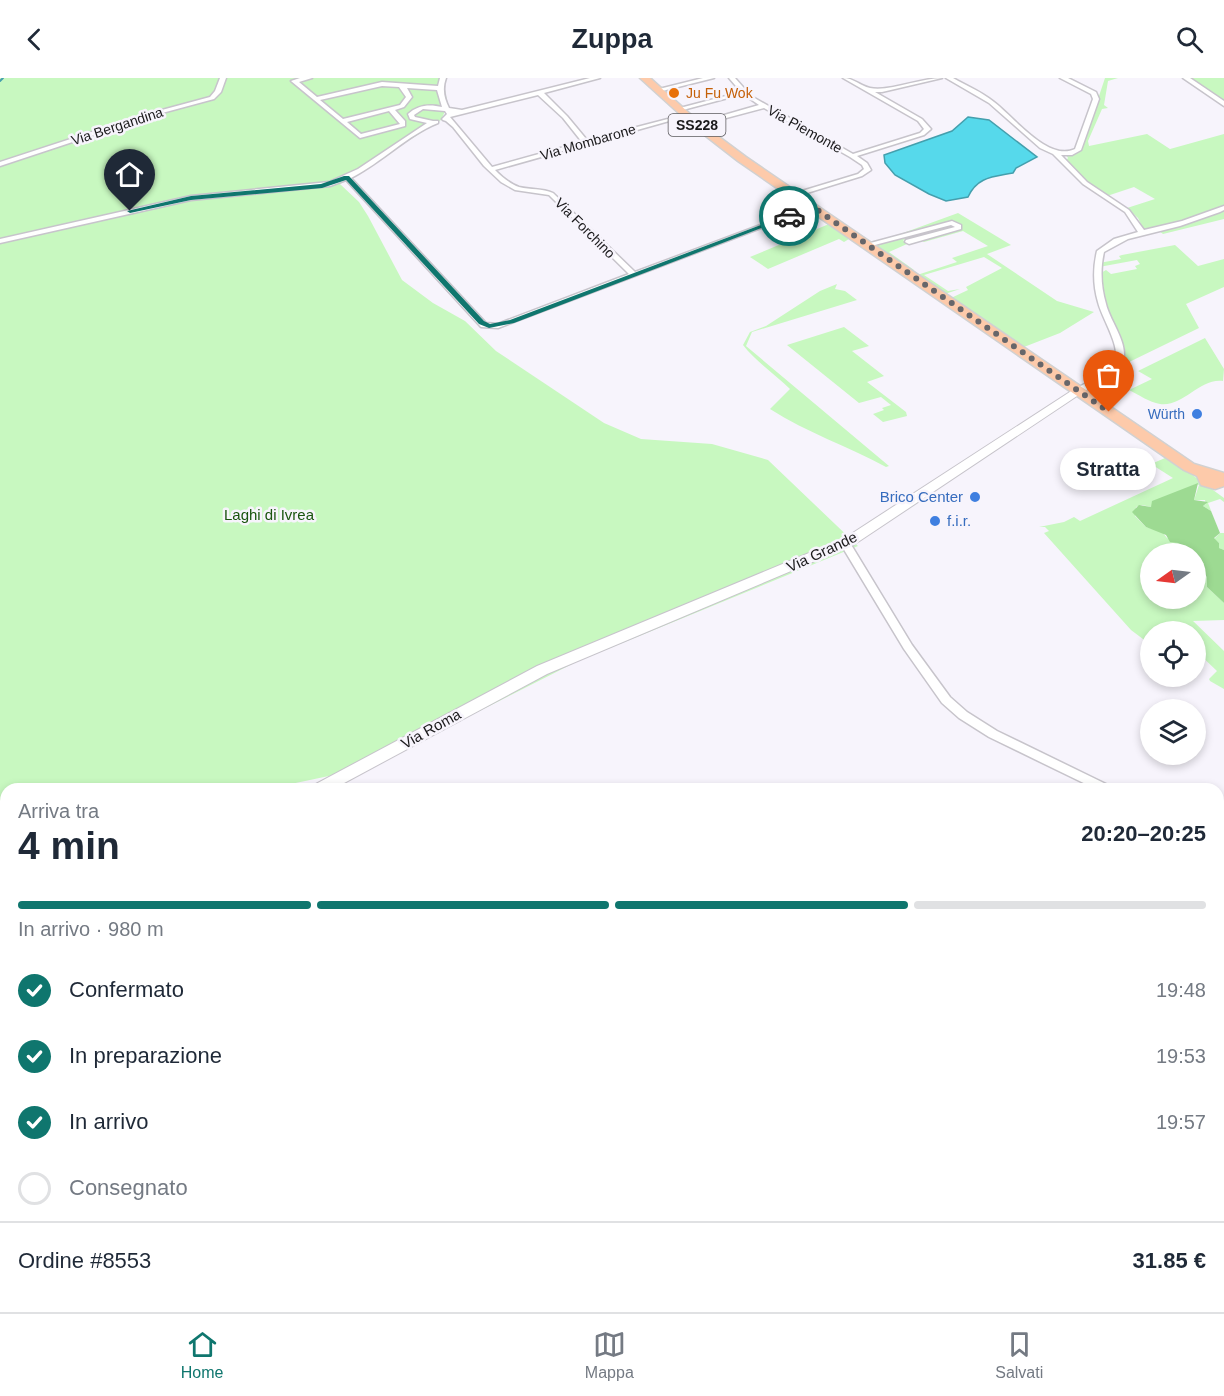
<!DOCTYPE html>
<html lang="it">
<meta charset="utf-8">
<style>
body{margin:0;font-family:Helvetica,sans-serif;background:#f2f2f3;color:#1f2937;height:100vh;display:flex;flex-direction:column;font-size:22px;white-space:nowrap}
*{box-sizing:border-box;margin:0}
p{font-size:20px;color:#747a83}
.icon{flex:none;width:33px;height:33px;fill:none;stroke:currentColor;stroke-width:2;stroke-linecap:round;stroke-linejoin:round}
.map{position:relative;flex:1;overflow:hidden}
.side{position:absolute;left:0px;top:705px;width:1224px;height:530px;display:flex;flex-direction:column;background:#fff;border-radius:18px 18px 0 0;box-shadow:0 3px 9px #0003}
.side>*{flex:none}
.needle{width:39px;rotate:256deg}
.buttons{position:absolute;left:1140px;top:465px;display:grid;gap:12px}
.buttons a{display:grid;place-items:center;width:66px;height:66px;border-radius:50%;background:#fff;box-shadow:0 3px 9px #0003;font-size:30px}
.pin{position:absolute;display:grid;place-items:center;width:51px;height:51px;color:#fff;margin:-62px -26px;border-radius:50% 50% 50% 0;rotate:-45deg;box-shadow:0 0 6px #0007}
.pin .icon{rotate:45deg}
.courier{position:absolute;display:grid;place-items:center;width:60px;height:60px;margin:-30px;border:4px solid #0f766e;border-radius:50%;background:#fff;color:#222;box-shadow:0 2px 8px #0007}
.bubble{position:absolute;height:42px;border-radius:21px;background:#fff;box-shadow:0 3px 9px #0003;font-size:20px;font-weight:600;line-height:42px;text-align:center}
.summary em{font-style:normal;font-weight:600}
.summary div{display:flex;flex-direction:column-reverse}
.summary{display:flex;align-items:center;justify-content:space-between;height:102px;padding:0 18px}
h1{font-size:39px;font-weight:600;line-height:45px}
.bar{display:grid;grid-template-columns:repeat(4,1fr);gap:9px 6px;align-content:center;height:72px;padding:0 18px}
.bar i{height:8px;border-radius:4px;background:#e0e1e3}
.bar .active{background:#0f766e}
.bar p{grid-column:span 4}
.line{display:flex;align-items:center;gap:15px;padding:0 18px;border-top:2px solid #e0e1e3}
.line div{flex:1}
ol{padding:0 18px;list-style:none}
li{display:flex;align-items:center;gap:18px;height:66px}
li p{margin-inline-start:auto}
li .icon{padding:6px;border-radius:50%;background:#0f766e;color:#fff;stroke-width:4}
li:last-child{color:#747a83}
li i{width:33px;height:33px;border:3px solid #e0e1e3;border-radius:50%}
header{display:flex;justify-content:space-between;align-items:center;height:78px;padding:0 18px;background:#fff;font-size:27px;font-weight:600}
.dock{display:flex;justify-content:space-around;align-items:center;height:84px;border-top:2px solid #e0e1e3;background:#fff;font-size:16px;color:#747a83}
.dock a{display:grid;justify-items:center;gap:3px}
.dock .active{color:#0f766e}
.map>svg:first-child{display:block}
.green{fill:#c8f8c0}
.forest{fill:#9dda92}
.water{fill:#56d9eb;stroke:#449fad;stroke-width:1.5}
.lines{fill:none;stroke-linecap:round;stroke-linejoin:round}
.stream{stroke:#449fad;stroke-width:2}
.street-casing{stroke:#c7c4cb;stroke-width:3}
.secondary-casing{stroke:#c7c4cb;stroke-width:2}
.primary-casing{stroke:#d1d1d1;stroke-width:3}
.street{fill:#fff;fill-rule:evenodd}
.secondary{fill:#fff;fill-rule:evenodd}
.primary{fill:#fdcaaa;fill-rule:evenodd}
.route{fill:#0f766e}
.done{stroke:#67666a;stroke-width:6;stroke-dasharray:0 10.8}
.food-dot{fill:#e8710a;stroke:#f7f4fc;stroke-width:2}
.shop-dot{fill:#3f7fe0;stroke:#f7f4fc;stroke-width:2}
.labels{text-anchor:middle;stroke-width:5;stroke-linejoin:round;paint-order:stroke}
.far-food-label{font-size:14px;fill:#c56008;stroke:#f7f4fc;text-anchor:start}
.shield{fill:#f7f4fc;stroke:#5c5b5e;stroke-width:1.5}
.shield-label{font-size:14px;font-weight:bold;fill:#1a191b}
.far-street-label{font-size:14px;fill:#1a191b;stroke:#f7f4fc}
.far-shop-label{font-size:14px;fill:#366cbe;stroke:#f7f4fc;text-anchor:end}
.shop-label{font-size:15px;fill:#366cbe;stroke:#f7f4fc;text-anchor:end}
.park-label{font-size:15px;fill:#1a550f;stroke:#f7f4fc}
.street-label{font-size:15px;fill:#1a191b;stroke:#f7f4fc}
</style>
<header><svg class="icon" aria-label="back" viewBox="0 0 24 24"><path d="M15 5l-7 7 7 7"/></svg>Zuppa<svg class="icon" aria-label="search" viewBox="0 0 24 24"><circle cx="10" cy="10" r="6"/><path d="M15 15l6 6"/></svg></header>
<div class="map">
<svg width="1224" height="1234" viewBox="0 0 1224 1234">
<rect width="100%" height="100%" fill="#f7f4fc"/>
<g class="green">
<path d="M 0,0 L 445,0 L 443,3 L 448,27 L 441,42 L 340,106 L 359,124 L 368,138 L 402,202 L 433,225 L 465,243 L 496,273 L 604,345 L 641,361 L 712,366 L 768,382 L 858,468 L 576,584 L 367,690 L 267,711 L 6,711 L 6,751 L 0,751 Z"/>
<path d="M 1105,0 L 1118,0 L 1108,3 L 1104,27 L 1108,30 L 1102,31 L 1088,63 L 1089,68 L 1147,56 L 1170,71 L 1224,56 L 1224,129 L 1178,145 L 1144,152 L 1138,140 L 1127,130 L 1155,121 L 1134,109 L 1107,118 L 1081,100 L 1065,84 L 1068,80 L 1066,77 L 1076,76 L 1081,72 Z"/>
<path d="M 1188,0 L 1224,0 L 1224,24 Z"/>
<path d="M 1224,132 L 1224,141 L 1163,156 L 1158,152 Z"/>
<path d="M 958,135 L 1011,167 L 987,176 L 1057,223 L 1094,234 L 1060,255 L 1024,269 L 951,220 L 968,212 L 966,209 L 1002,190 L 984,179 L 924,197 L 948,213 L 960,211 L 945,216 L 917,197 L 957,184 L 952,180 L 988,168 L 963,153 L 924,164 L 916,159 L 903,162 L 907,166 L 889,174 L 914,192 L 911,193 L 869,164 L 895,158 Z"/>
<path d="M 829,146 L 849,161 L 844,164 L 839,161 L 768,191 L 750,179 Z"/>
<path d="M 1175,167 L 1198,188 L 1224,181 L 1224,209 L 1186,226 L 1199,250 L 1125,286 L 1109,241 L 1101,195 L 1106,192 L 1111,196 L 1137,191 L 1135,188 L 1140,186 L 1137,182 L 1099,189 L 1099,185 L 1121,181 L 1119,178 L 1122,177 Z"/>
<path d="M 837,206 L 835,211 L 845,213 L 857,222 L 752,254 L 746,268 L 889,388 L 886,389 C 848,368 807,355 770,331 L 790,311 C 776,297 755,283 743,267 L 750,254 L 766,248 L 820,213 Z"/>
<path d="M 844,249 L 869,268 L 852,273 L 884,298 L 867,304 L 906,334 L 907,338 L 883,344 L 873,336 L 884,332 L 882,330 L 891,327 L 881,319 L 859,325 L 787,267 Z"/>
<path d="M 1205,260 L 1224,291 L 1223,303 C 1199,300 1184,329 1160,326 C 1149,324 1139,317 1129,312 L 1152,301 L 1138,293 Z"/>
<path d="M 1165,380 L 1178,389 L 1180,388 L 1224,420 L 1224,424 L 1220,421 L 1208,425 L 1220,455 L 1224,455 L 1224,472 L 1219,470 L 1219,465 L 1214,461 L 1220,455 L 1211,433 L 1203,428 L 1206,426 L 1205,422 L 1194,422 L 1199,407 L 1196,406 L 1151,429 L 1142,427 L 1136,429 L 1135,438 L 1146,449 L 1162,454 L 1167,460 L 1178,465 L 1184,472 L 1183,475 L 1150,476 L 1150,520 L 1196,520 L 1196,488 L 1207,499 L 1207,509 L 1224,525 L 1224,542 L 1193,543 L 1224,573 L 1224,611 L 1210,603 L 1209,601 L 1217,593 L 1196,573 L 1196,554 L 1150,554 L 1150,562 L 1147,564 L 1131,552 L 1044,455 L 1049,453 L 1045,449 L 1039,449 L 1064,444 L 1074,439 L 1080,443 L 1173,400 L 1151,386 Z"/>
</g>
<path class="forest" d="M 1198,405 L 1194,422 L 1208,424 L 1203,428 L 1211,433 L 1220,455 L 1214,460 L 1219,465 L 1219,470 L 1224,472 L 1224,525 L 1207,509 L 1207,499 L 1196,488 L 1196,476 L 1183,475 L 1184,472 L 1178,465 L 1170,464 L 1166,457 L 1146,449 L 1132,434 L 1139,427 L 1151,429 L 1152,423 Z"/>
<path class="water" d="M 968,39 L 989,42 L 1037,79 L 1016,90 L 1013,95 C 992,99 977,99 968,119 L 946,123 L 929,116 L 895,97 L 885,85 L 884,77 L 952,53 Z"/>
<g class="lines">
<path class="stream" d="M 0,3 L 3,0"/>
<defs>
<g id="street">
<path d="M 220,0 L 226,0 L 221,14 L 214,21 L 151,38 L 0,88 L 0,84 L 147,36 L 210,19 L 215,13 Z"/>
<path d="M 300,0 L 312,0 L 299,4 L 317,19 L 382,4 L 438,8 L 440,0 L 446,0 C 442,11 444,20 449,30 L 462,32 L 590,0 L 600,0 L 544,15 L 567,38 L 587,62 L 687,36 L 687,38 L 495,92 C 502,99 510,106 519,109 C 531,112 542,110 553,115 L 635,194 L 811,128 L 816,129 L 498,250 L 481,249 L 346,102 L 330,108 L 191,122 L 0,165 L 0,161 L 191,118 L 329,104 L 358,91 L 427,45 L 410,41 L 408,36 C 418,27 429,26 442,29 L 437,12 L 407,10 L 412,19 L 404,29 L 395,32 L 405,43 L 405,48 L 360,60 L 291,3 ZM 382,8 L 399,9 L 406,19 L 400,27 L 343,41 L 320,22 ZM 538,17 L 563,40 L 582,64 L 492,89 L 450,39 ZM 423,31 L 445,33 L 447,36 L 442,41 L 443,42 L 446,43 L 453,49 L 484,88 L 501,104 L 515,112 L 549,117 L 629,196 L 508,242 L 498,246 L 486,245 L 351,100 C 381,85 409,56 438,45 L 438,43 L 433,43 L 415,39 L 414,37 ZM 389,33 L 400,46 L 361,56 L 347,44 Z"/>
<path d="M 703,0 L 714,0 L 658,14 L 655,12 Z"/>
<path d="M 729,0 L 735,0 L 751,18 L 853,76 L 920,55 L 924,51 L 918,43 L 843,0 C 854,0 860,8 870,10 C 889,14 920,0 942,0 L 882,14 L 875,14 L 922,41 L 931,51 L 924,57 L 857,78 L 867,85 L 871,92 L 862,98 L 794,119 L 791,117 L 792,116 L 858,96 L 864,91 L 862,87 L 850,79 L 764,30 L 696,48 L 693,46 L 759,27 L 743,16 L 679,33 L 676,31 L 741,14 Z"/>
<path d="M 946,0 L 953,0 C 967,8 982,14 994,24 C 1014,39 1048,84 1075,71 L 1093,21 L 1091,16 L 1060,0 L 1068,0 L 1096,14 L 1099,21 L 1081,72 L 1072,77 L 1061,77 L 1087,104 L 1129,132 L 1144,152 L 1182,143 L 1224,128 L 1224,132 L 1220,134 L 1180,148 L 1128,161 L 1104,174 C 1100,191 1101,209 1106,226 C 1110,244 1132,269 1121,288 C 1113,301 1095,307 1082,314 L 1079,314 L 1075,312 C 1086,303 1105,300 1114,286 C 1123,271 1102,241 1098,224 C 1093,207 1093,190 1097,173 L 1114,161 L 1138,154 L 1125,134 L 1083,106 L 1053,76 L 1040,70 L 989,25 Z"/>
<path d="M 1183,0 L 1190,0 L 1224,23 L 1224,28 Z"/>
<path d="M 952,143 L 961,147 L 961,151 L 909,166 L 905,164 L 906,162 L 955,149 L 951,147 L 867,169 L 863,167 Z"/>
<path d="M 845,462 L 850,465 L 912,567 L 950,619 L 967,634 L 997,653 L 1110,708 L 1112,711 L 1096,711 L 989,659 L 959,640 L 942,625 L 904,571 L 840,465 Z"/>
<path d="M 1218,800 L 1224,803 L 1224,816 L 1218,813 Z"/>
<path d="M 6,832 L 6,843 L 0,845 L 0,834 Z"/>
<path d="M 1224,853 L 1224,863 L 1218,865 L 1218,855 Z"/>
<path d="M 275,1228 L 290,1228 L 291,1234 L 275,1234 Z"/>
<path d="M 324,1228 L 344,1228 L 341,1234 L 321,1234 Z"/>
</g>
<g id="secondary">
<path d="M 1079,308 L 1083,310 L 1083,314 L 855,466 L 547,596 L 333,711 L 312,711 L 314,707 L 537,588 L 845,460 Z"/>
<path d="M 0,876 L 6,878 L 6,908 L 0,905 Z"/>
<path d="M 40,1228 L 63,1228 L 60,1234 L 38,1234 Z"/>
</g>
<path id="primary" d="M 640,0 L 650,0 L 699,44 L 746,79 L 1194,386 L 1224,395 L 1224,408 L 1215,411 L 1201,407 L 1197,398 L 1184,392 L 738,83 L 693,48 Z"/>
</defs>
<use href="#street" class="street-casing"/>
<use href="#secondary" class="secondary-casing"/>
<use href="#primary" class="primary-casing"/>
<use href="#street" class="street"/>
<use href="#secondary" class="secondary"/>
<use href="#primary" class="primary"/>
</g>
<path class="route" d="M 344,98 L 349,98 L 484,243 L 490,246 L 510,242 L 787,137 L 793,138 L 514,245 L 489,250 L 479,246 L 346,102 L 322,110 L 191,122 L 130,135 L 127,133 L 191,118 L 321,106 Z"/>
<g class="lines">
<path class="done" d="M 789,138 L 813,129 L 1109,334"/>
</g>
<circle class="food-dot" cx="674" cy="15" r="6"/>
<g class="shop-dot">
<circle cx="1197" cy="336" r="6"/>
<circle cx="975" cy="419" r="6"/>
<circle cx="935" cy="443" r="6"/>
</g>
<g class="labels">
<g class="far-food-label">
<text x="686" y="20">Ju Fu Wok</text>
</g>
<rect class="shield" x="668.5" y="36" width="57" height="22" rx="4.5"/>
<g class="shield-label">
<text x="697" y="52">SS228</text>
</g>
<g class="far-street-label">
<text transform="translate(117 48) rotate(-18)" y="5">Via Bergandina</text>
<text transform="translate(805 51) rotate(29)" y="5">Via Piemonte</text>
<text transform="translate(588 64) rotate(-16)" y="5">Via Mombarone</text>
<text transform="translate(585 150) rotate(45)" y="5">Via Forchino</text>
</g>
<g class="far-shop-label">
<text x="1185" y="341">Würth</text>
</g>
<g class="shop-label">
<text x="963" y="424">Brico Center</text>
<text x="947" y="448" text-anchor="start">f.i.r.</text>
</g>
<g class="park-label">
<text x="269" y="442">Laghi di Ivrea</text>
</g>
<g class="street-label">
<text transform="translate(822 474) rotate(-25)" y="5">Via Grande</text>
<text transform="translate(431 651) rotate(-29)" y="5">Via Roma</text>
</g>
</g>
</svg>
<div class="buttons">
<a><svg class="needle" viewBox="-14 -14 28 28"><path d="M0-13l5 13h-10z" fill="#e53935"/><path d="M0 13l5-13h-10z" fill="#747a83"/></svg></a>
<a><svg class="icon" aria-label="locate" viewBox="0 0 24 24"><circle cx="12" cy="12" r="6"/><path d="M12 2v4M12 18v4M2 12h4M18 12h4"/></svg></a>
<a><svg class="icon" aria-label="layers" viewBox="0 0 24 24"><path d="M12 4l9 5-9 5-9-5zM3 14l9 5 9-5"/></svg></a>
</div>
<div class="pin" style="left:1109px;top:334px;background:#ea580c"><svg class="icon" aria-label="bag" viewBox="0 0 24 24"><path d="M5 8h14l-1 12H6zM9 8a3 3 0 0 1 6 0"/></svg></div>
<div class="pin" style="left:130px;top:133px;background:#1f2937"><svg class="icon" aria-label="home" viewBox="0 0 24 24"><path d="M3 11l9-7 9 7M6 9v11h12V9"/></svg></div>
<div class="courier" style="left:789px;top:138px"><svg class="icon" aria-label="car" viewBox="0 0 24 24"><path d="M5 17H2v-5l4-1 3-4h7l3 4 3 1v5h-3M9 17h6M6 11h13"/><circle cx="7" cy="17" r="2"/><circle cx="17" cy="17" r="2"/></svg></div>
<div class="bubble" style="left:1060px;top:370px;width:96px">Stratta</div>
<section class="side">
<div class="summary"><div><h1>4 min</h1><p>Arriva tra</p></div><em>20:20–20:25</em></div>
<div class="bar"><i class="active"></i><i class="active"></i><i class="active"></i><i></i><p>In arrivo · 980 m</p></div>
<ol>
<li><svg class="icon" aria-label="check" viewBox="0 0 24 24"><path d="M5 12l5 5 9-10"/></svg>Confermato<p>19:48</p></li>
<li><svg class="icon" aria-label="check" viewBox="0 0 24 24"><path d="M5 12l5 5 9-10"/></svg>In preparazione<p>19:53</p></li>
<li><svg class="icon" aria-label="check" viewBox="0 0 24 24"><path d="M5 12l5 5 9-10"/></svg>In arrivo<p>19:57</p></li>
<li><i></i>Consegnato</li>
</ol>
<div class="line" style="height:78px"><div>Ordine #8553</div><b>31.85 €</b></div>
</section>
</div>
<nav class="dock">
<a class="active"><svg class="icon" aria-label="home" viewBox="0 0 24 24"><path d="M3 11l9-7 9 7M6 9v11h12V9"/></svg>Home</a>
<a><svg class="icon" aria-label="map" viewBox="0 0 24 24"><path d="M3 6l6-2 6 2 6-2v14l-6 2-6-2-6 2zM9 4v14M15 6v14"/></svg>Mappa</a>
<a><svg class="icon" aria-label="saved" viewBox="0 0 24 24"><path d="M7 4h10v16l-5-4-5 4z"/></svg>Salvati</a>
</nav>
